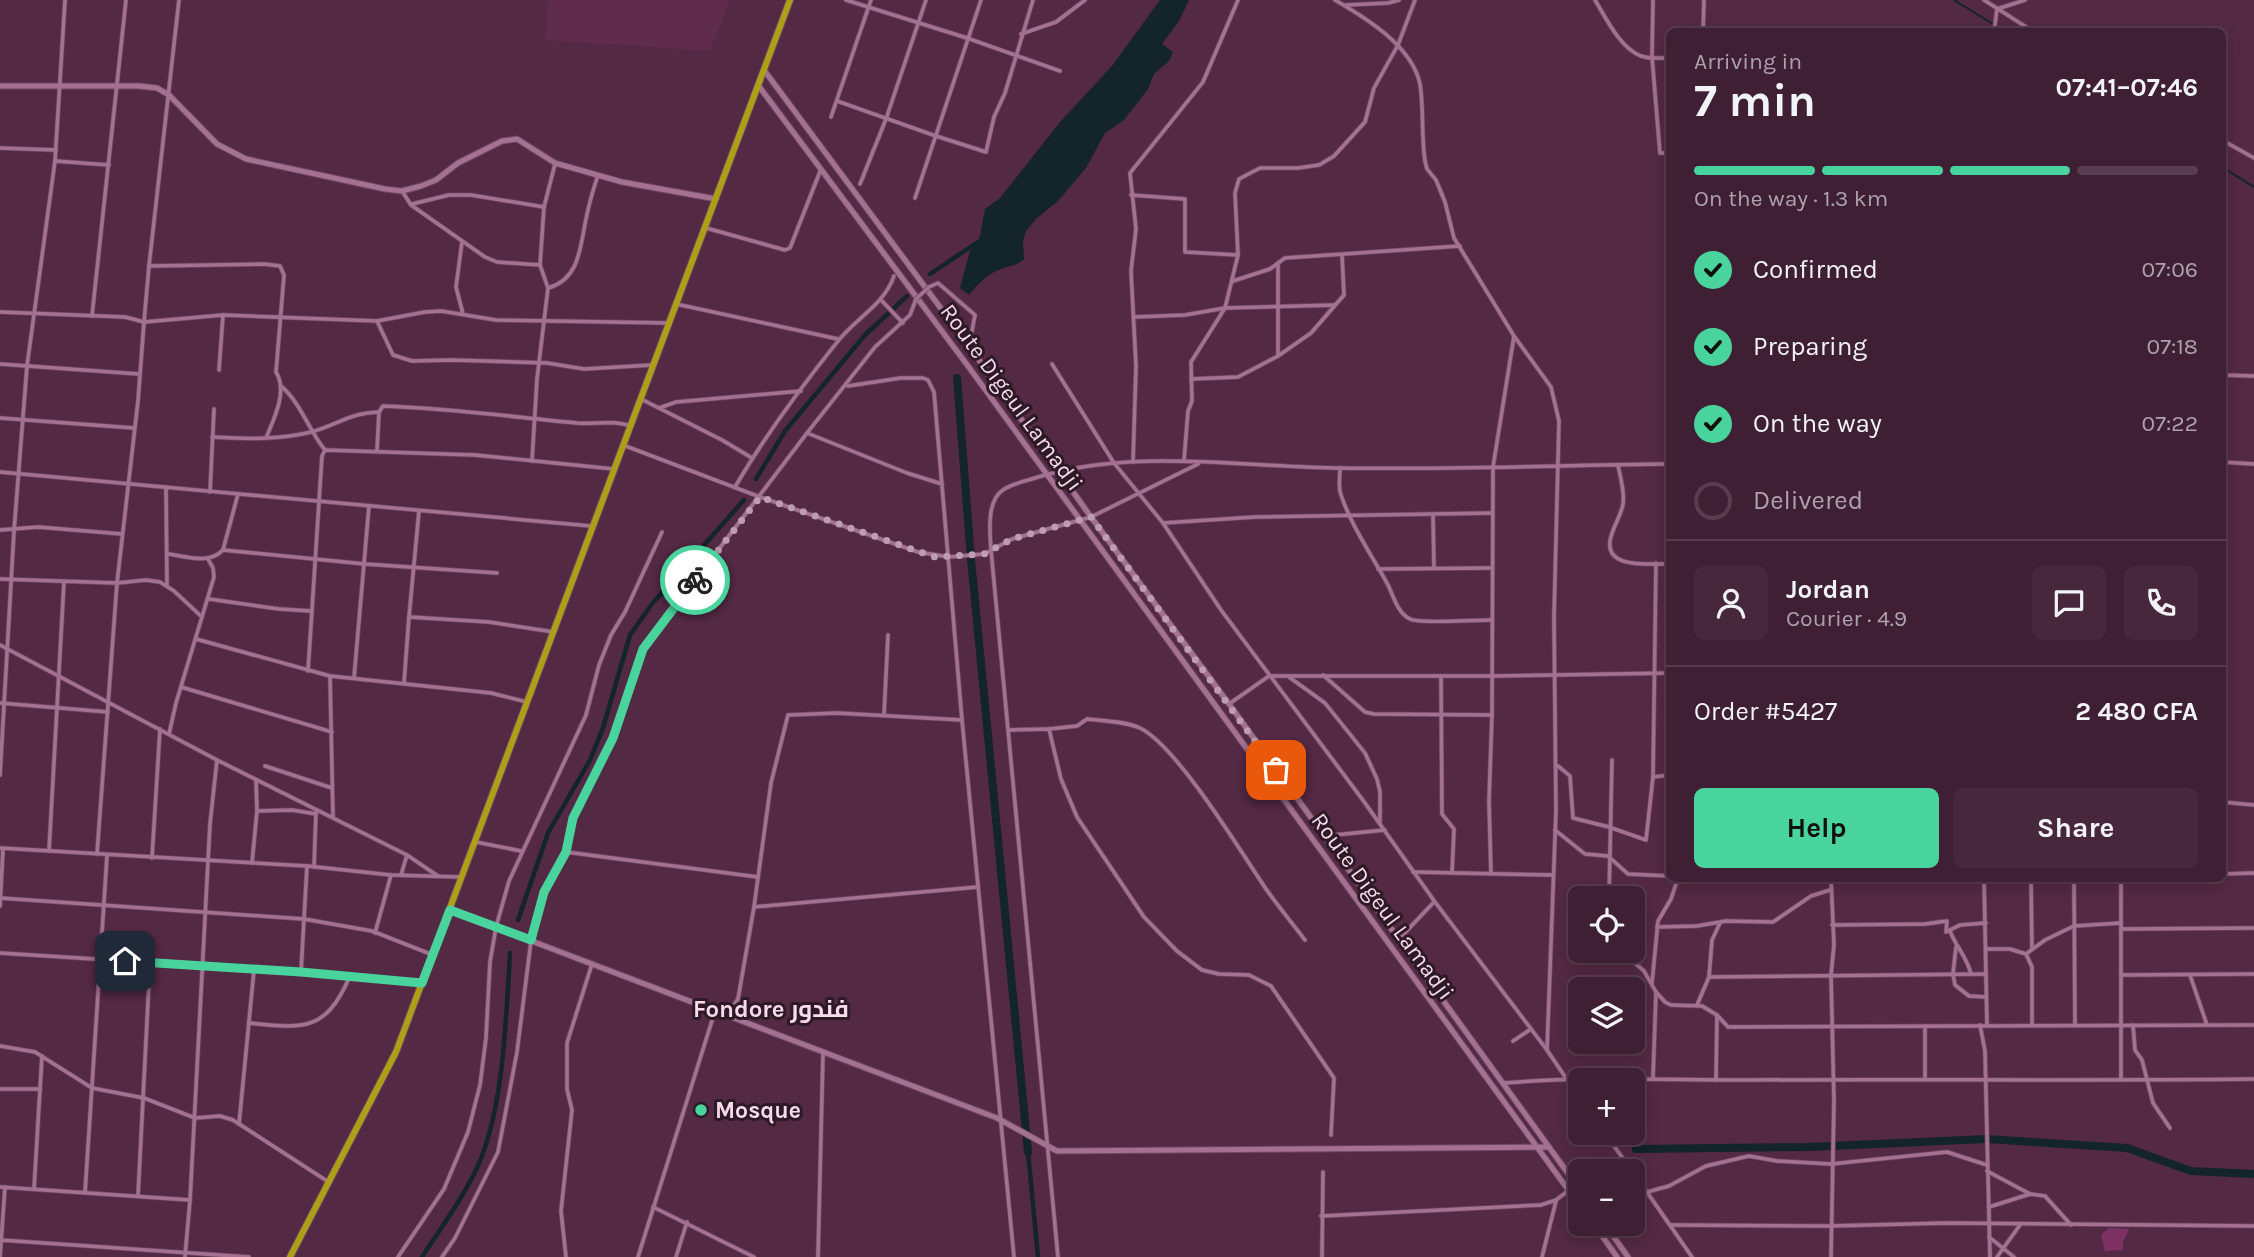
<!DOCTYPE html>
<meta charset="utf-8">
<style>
body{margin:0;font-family:Karla,Cairo,sans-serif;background:#46273b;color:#f1f3f6;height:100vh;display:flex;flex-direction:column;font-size:26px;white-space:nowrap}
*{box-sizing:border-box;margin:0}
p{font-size:23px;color:#ada2ac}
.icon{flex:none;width:38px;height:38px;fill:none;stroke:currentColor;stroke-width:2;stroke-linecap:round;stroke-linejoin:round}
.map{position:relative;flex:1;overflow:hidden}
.drawer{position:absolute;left:1666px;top:28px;width:560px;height:854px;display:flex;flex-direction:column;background:#3f1f33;border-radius:10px;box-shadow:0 4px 18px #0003,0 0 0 2px #583d4e}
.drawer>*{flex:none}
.controls{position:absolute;left:1568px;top:886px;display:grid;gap:14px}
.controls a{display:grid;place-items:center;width:77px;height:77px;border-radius:10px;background:#3f1f33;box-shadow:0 4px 18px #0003,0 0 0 2px #583d4e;font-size:35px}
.pin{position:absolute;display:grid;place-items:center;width:60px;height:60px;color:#fff;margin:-30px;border-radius:14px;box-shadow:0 4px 10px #0006}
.courier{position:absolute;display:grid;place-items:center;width:70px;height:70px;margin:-35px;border:5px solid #49d49d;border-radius:50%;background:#fff;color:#222;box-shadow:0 2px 9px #0007}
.headline em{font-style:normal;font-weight:700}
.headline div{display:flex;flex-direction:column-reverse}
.headline{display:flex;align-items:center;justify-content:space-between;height:119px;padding:0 28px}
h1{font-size:46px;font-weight:700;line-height:52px}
.bar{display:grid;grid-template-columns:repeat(4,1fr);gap:10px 7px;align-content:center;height:84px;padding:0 28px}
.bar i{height:9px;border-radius:5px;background:#583d4e}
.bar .active{background:#49d49d}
.bar p{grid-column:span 4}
.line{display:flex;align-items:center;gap:18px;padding:0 28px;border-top:2px solid #583d4e}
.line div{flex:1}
.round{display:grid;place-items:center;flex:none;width:74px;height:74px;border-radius:10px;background:#46273b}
ol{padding:0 28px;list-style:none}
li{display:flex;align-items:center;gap:21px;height:77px}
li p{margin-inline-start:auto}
li .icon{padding:7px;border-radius:50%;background:#49d49d;color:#111;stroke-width:4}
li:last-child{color:#ada2ac}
li i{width:38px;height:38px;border:4px solid #583d4e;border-radius:50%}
.cta{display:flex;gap:14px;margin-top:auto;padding:14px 28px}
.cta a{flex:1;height:80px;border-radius:10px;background:#49d49d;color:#111;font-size:28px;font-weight:700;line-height:80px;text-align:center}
.cta a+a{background:#46273b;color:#f1f3f6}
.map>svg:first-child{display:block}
.built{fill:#5f2c4d}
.green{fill:#7e3264}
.water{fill:#13242a}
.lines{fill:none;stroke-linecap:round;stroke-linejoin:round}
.stream{stroke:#13242a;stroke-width:2}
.canal{stroke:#13242a;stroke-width:4.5}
.river{stroke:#13242a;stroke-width:8}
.street-casing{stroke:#6e4861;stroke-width:5}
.secondary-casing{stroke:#6e4861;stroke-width:7}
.highway-casing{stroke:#6e4861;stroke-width:8}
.street{stroke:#a47190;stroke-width:3.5}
.secondary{stroke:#a47190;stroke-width:5}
.highway{stroke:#ad9f16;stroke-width:6}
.street-bridge-casing{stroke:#6e4861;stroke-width:5;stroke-linecap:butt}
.street-bridge{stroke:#a47190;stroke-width:3.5}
.done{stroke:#bf9db1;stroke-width:7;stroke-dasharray:0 12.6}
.route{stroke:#49d49d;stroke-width:9}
.poi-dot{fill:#49d49d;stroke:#2e1a26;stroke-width:2.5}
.labels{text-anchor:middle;stroke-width:6;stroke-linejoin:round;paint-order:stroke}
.street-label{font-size:23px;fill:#f8dbeb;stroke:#2e1a26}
.poi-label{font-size:23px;font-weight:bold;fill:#f8dbeb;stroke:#2e1a26;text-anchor:start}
.neighbourhood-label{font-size:24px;font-weight:bold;fill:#f8dbeb;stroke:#2e1a26}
</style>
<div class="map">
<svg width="2254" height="1257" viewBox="0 0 2254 1257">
<rect width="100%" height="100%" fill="#542944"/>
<path class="built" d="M 548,0 L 730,0 L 710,51 L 545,40 Z"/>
<path class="green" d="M 2109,1228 L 2129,1229 L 2123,1242 L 2123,1250 L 2105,1251 L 2101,1235 Z"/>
<path class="water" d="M 1160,0 L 1189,0 L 1179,21 L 1162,44 L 1173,52 L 1169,61 L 1154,74 L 1148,89 L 1124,120 L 1105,133 L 1086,168 L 1058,201 L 1036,219 L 1026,231 L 1023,241 L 1024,259 C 1017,266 1008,266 999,270 C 986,275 977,285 969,295 L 960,288 L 970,251 L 979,241 L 985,209 L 1000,198 L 1060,122 L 1112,66 Z"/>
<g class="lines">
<g class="stream">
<path d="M 1954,0 L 2006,32"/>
<path d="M 2222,167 L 2254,187"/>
</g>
<g class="canal">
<path d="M 930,274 L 981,240"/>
<path d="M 756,479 L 785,431 L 865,335 L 907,296"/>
<path d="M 518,920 L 548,833 L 590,760 L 603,728 L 630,635 L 652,604 L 744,500"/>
<path d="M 1028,1152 L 1038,1257"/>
<path d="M 422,1257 C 440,1229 462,1200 476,1170 C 504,1111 506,1018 510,953"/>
</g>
<g class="river">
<path d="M 957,378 L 971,559 L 1028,1152"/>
<path d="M 1636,1149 L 1809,1147 L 1987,1139 L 2127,1148 L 2191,1171 L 2254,1174"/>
</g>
<defs>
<g id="street">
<path d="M 846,0 L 967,38 L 1060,71"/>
<path d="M 1335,0 C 1366,18 1412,46 1420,84 C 1424,108 1421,135 1425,161 L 1427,169 L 1436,180 L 1445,202 L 1454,238 L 1514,336 L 1551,387 L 1559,421 L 1554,617 L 1556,811 L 1547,1050"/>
<path d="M 1595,0 C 1606,18 1620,48 1641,56 C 1649,59 1661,58 1670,58"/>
<path d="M 1653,0 L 1652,57 L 1660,153 L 1670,153"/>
<path d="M 1984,0 L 2034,32"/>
<path d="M 1346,5 L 1388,3 L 1399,0"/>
<path d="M 1703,32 L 1704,0"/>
<path d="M 1994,32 L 1997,9 L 2025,0"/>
<path d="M 1021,34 L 1056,22 L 1085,0"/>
<path d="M 837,101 L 936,136 L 986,152 L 994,117 L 1005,93 L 1033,0"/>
<path d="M 831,117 L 871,0"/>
<path d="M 2222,140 L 2254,158"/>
<path d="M 0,148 L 56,150"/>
<path d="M 55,161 L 109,165"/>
<path d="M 860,184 L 886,119 L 926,0"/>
<path d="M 402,191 L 411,205 L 485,257 L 497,262 L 540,265"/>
<path d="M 1131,195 L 1185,199 L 1185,252 L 1238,255"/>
<path d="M 915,198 L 981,0"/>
<path d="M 412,204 L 449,195 L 471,195 L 544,207"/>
<path d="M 706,228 L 785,250 L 790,248 L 821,169"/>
<path d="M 462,242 L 456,287 L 463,314"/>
<path d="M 1278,263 L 1278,355"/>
<path d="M 149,266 L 179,0"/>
<path d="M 1233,281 L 1270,269 L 1285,258 L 1460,246"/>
<path d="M 929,287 L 938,283 L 975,315 L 971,336 L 974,351"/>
<path d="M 548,288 L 540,265 L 544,207 L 555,164"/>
<path d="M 881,300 L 903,323"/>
<path d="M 676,304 L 838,339"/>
<path d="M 0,312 L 125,317 L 144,322 L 149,266 L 264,264 L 280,266 L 284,275 L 276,372 C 288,391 274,419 266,438"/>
<path d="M 92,316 L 126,0"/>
<path d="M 1134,317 L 1185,315 L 1225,308 L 1335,305"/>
<path d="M 377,321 L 393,355 L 412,361 L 451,360 L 547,363 L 584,369 L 652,365"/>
<path d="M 0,364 L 139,374"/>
<path d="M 1052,364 L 1114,463 L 1163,523 L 1221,610 L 1365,803 L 1435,902 L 1547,1050 L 1580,1099"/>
<path d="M 219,370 L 223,315"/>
<path d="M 2222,375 L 2254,376"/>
<path d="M 1191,379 L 1238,377 L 1278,356 L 1311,333 L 1344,295 L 1342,255"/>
<path d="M 281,386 C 301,403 309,431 325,450"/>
<path d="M 848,386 L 901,378 L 923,378 L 928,380 L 934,392 L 962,720 L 1014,1257"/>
<path d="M 641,399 L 722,440 L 752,458"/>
<path d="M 659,408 L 676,402 L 801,391"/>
<path d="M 0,418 L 134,428"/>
<path d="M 807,433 L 907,473 L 942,484"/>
<path d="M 212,437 C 245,439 279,440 311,432 C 338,425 348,413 379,412"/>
<path d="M 623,445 L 760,497 L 918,552 L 949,557 L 984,554 L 1012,539 L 1091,517 L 1198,464"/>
<path d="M 377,451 L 379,412 L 383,406 C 448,408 513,417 577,423 C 595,424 615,420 630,426"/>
<path d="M 532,461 L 537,379 L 548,288 C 580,279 580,247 586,219 C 589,204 593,190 598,175"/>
<path d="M 1184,461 L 1188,411 L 1192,401 L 1191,362 L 1225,308 L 1238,255 L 1235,193 L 1239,179 L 1260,168 L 1298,168 L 1319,165 L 1334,156 L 1365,122 L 1374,88 L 1398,45 L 1415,0"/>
<path d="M 1133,462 L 1136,366 L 1131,271 L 1136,229 L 1130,173 L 1203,82 L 1238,0"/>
<path d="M 2222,462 L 2254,464"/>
<path d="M 1618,465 C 1620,476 1625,492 1623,504 C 1621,516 1612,528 1610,541 C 1606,570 1652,563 1670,564"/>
<path d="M 1340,468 C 1340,477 1338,487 1341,495 C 1352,527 1371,554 1387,583 C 1393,594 1397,613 1410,619 C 1419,624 1476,620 1491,620"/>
<path d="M 0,472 L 591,526"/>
<path d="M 166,487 L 167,586"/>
<path d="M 735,487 C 765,436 801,387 838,341 C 856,318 884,305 894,276"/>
<path d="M 210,492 L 214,409"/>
<path d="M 419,511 L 409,617 L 489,622 L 554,632"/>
<path d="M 1433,515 L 1434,568"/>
<path d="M 1163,523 L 1255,517 L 1492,513"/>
<path d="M 0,530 L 38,527 L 122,534"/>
<path d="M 223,550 L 365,564 L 497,573"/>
<path d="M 168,554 C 186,556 209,565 223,550 L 238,494"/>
<path d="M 1378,569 L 1491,568"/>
<path d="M 0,579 L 117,583 L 146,580 L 160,582 L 174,591 L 202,617"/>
<path d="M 209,599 L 279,609 L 311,611"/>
<path d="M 196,639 L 330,676 L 491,693 L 527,702"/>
<path d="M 0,645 L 217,760 L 407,855 L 438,876"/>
<path d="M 308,671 L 322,456 L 325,450 L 475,455 L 614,469"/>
<path d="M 1323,675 L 1365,712 L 1374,714 L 1492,715"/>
<path d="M 330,676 L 333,817"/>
<path d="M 1441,676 L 1442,814 L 1454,829 L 1452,873"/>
<path d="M 1289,677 L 1325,703 L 1365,753 L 1377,779 L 1380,792 L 1380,822"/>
<path d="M 354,678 L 369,506"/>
<path d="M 404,683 L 409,617"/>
<path d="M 181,687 L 332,732"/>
<path d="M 0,703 L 108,712"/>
<path d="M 1229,704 L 1269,676 L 1492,676 L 1670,673"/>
<path d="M 884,715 L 888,635"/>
<path d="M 1049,729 L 1077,726 L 1087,719 C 1104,721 1124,721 1140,728 C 1177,746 1241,852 1266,889 C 1278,906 1292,923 1305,940"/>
<path d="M 1010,730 L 1049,729 L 1061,779 L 1077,817 L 1144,917 L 1177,951 L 1202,970 L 1219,974 L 1249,975 L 1271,986 L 1334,1078 L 1331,1135"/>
<path d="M 169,734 L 176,703 L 214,577 L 213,568 L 208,559"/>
<path d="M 265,766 L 332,788"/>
<path d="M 1558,766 L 1570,776 L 1573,818 L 1609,827 L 1646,840 L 1653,777 L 1670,775"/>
<path d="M 0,775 L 14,531 L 27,366 L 55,161 L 65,0"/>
<path d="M 1653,777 L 1656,563"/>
<path d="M 256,780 L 257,811 L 292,810 L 316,814"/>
<path d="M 2222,802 L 2254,805"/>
<path d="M 1555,830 L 1585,854 L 1608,856 L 1628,874 L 1670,876"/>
<path d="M 1324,836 L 1385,830"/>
<path d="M 476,842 L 521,851"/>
<path d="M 0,848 L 307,866 L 391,875 L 462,877"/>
<path d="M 49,851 L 64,582"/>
<path d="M 566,852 L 758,877"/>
<path d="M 97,854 L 117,583 L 138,401 L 144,322 L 223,315 L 377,321 L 425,312 L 441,311 L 496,320 L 669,323"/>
<path d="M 152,858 L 160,729"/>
<path d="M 252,863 L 257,811"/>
<path d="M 314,867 L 316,812"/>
<path d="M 1413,872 L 1553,875"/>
<path d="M 1491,874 L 1489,801 L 1492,715 L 1493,467 L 1514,336"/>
<path d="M 2222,874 L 2254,873"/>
<path d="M 401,875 L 407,855"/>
<path d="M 1984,878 L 1987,1025"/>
<path d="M 2031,878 L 2032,949"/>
<path d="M 2074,878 L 2075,1025"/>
<path d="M 0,898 L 304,919 L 372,931 L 433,955"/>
<path d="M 1609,898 L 1612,760"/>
<path d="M 0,906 L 3,849"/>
<path d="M 754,907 L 978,887"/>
<path d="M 1832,925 L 1925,924 L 1947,921 L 1946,932 L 1960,925 L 1986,923"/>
<path d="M 1657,927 L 1697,926 L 1726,921 L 1773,922 L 1811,896 L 1830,890"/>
<path d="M 2121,929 L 2254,928"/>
<path d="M 1950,931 C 1956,947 1967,957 1971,974"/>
<path d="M 375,933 L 391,875"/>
<path d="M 1399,939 L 1434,902"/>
<path d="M 1956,947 L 1953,974 L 1955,985 L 1969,996 L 1986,997"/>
<path d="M 1986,949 L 2010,949 L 2026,954 L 2032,967 L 2032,1025"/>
<path d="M 1620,950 L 1644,971 L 1656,992 L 1665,1002 L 1671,1005 L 1702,1006 L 1717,1015 L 1728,1027 L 2254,1025"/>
<path d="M 0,953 L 301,972 L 420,983"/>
<path d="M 2026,954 L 2045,940 L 2074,926 L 2121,923"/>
<path d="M 301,972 L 307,866"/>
<path d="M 2121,975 L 2254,974"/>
<path d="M 2190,975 L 2207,1025"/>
<path d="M 1709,977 L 1712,940 L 1720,923"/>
<path d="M 1652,983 L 1658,921 L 1671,899 L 1678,878"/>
<path d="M 1697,1005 L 1709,977 L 1986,974"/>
<path d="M 727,1015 L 738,999 L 754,907 L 771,783 L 788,715 L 837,713 L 962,720"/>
<path d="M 249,1023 C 302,1028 325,1033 349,978"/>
<path d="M 1980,1025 L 1985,1051 L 1990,1257"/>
<path d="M 2133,1025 L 2135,1050 L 2142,1060 L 2153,1103 L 2170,1128"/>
<path d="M 1925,1026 L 1925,1079"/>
<path d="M 1513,1041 L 1531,1029"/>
<path d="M 0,1046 L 35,1052 L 92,1088 L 144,1098 L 195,1118 L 220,1116 L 233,1120 L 327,1181"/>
<path d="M 1653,1078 L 1656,992"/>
<path d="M 2121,1079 L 2121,878"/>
<path d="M 1716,1080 L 1717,1016"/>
<path d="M 1504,1083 C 1589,1076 1669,1080 1754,1080 C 1920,1079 2087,1081 2254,1079"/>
<path d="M 0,1089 L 40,1089"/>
<path d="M 239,1124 L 254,970"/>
<path d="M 1604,1132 L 1632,1171"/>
<path d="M 1987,1171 L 2030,1194 L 2045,1196 L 2071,1225"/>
<path d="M 1633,1172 L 1692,1257"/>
<path d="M 0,1187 L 190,1200"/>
<path d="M 34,1189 L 42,1056"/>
<path d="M 1647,1192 L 1669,1186 L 1706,1166 L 1749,1156 L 1777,1161 L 1831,1164 L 1947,1152 L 1987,1165"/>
<path d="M 85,1193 L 107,856"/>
<path d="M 138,1196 L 150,963"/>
<path d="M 653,1207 L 754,1257"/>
<path d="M 1989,1207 L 2030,1194"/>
<path d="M 1321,1216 L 1541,1205 L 1556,1200 L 1576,1185"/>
<path d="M 1670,1225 L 1830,1226 L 1946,1223 L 2254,1226"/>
<path d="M 1989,1237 L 2014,1257"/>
<path d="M 0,1240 L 249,1257"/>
<path d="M 0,1257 L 5,1187"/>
<path d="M 185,1257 L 190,1200 L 210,824 L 217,760"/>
<path d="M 398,1257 L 444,1189 L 468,1132 L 480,1085 L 486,1038 L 490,962 L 496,927 L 509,881 L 586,715 L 599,665 L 611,635 L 625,612 L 662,532"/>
<path d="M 442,1257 L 455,1238 L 498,1152 L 517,1052 L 531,941 L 544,892 L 566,852 L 573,818 L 613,738 L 643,649 L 807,433 L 875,347 L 910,315 L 916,299"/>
<path d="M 566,1257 L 561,1211 L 572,1110 L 567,1089 L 567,1043 L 592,964"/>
<path d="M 638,1257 L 715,1011"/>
<path d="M 676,1257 L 687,1222"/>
<path d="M 818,1257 L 823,1053"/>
<path d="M 1058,1257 L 991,550 C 990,533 986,501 1003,490 C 1013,483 1027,481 1038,477 C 1135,448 1240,467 1340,468 C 1450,470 1560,465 1670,464"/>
<path d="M 1322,1257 L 1323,1172"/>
<path d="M 1542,1257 L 1556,1201"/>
<path d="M 1831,1257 L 1834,1101 L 1831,975 L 1834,945 L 1831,878"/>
<path d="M 1997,1257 L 2020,1225"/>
</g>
<g id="secondary">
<path d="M 764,70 L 974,353 L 1091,517 L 1229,704 L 1580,1190"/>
<path d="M 758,85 L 968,366 L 1580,1206"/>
<path d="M 0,86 L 139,86 L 157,88 L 169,95 L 217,144 L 246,159 L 385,189 L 402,191 L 421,186 L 436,180 L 458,163 L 502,141 L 517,139 L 555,163 L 622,182 L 716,199"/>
<path d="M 450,910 L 997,1118 L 1057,1151 L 1549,1147"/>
<path d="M 1593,1223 L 1617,1257"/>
<path d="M 1604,1223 L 1628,1257"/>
</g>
<path id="highway" d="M 290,1257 L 396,1052 L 790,0"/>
</defs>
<use href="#street" class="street-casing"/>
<use href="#secondary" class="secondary-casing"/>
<use href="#highway" class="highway-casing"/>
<use href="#street" class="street"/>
<use href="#secondary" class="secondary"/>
<use href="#highway" class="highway"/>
<defs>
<path id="street-bridge" d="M 916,299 L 929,287"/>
</defs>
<use href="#street-bridge" class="street-bridge-casing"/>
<use href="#street-bridge" class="street-bridge"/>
</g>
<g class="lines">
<path class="done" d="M 695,580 L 760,497 L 935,557 L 984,554 L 1012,539 L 1091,517 L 1276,770"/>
<path class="route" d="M 125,961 L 301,972 L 422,983 L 450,910 L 531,940 L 544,892 L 566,852 L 573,818 L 613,738 L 643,649 L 695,580"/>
</g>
<circle class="poi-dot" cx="701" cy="1110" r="7"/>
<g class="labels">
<g class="street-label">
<text transform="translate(1012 397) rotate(54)" y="8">Route Digeul Lamadji</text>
<text transform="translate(1383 906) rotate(54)" y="8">Route Digeul Lamadji</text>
</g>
<g class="poi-label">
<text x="715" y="1118">Mosque</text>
</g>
<g class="neighbourhood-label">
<text x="771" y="1017">Fondore فندور</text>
</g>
</g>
</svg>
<div class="controls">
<a><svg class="icon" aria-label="locate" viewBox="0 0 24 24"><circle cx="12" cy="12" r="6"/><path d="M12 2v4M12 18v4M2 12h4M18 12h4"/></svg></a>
<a><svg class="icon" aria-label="layers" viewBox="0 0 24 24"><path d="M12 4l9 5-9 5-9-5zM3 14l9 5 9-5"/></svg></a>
<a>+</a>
<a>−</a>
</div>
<div class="pin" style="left:1276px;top:770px;background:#ea580c"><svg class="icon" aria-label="bag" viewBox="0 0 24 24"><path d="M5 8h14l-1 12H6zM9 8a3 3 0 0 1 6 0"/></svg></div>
<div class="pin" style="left:125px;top:961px;background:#1f2937"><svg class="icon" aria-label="home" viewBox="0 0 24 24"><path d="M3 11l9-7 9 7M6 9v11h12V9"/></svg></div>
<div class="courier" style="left:695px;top:580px"><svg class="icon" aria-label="bike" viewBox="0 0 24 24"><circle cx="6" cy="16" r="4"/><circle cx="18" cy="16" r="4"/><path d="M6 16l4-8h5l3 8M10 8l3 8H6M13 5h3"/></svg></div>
<section class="drawer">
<div class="headline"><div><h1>7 min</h1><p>Arriving in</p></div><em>07:41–07:46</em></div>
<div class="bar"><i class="active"></i><i class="active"></i><i class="active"></i><i></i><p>On the way · 1.3 km</p></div>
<ol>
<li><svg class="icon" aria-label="check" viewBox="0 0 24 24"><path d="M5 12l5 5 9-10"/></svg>Confirmed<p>07:06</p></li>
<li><svg class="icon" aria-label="check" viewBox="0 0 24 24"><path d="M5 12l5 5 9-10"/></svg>Preparing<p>07:18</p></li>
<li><svg class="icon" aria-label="check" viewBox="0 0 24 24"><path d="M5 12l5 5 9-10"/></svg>On the way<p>07:22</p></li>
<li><i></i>Delivered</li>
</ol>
<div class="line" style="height:126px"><a class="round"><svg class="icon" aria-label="person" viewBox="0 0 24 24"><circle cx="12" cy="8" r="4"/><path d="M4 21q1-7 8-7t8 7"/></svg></a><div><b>Jordan</b><p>Courier · 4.9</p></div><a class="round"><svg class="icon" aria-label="chat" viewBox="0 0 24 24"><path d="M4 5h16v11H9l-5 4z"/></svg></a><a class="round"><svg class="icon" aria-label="phone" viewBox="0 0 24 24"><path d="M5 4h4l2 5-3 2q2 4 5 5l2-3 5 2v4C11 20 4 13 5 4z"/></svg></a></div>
<div class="line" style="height:91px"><div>Order #5427</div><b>2 480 CFA</b></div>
<div class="cta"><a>Help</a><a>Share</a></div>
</section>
</div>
